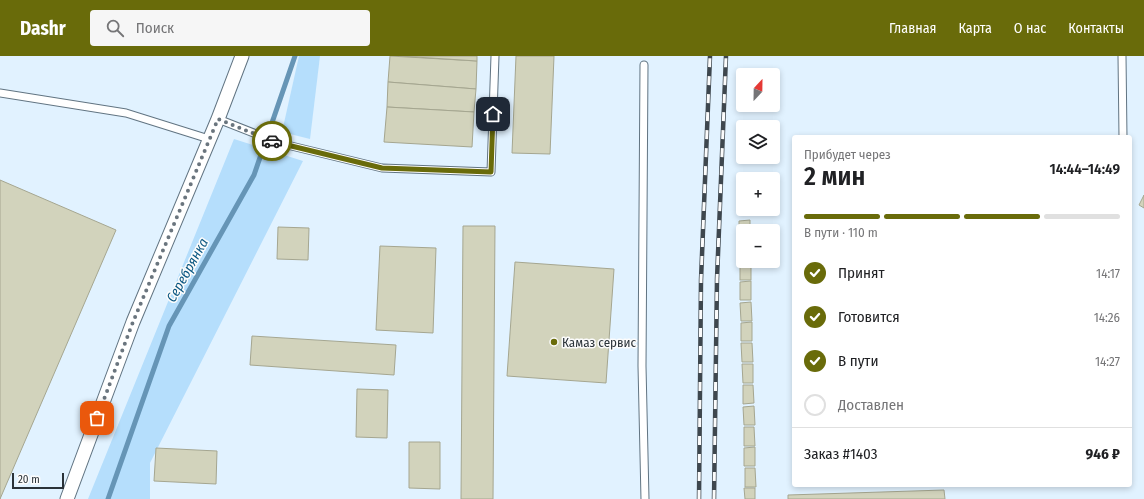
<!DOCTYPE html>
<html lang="ru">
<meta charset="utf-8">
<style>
body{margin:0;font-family:"Fira Sans Condensed",sans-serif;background:#f6f6f6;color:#202124;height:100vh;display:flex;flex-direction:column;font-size:15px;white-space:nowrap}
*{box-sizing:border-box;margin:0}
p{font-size:13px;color:#757577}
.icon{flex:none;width:22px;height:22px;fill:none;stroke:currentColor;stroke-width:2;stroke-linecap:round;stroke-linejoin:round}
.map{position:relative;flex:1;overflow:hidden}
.sheet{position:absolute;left:792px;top:79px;width:340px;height:352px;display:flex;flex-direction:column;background:#fff;border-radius:4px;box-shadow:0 2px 6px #0003}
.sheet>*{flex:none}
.needle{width:26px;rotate:22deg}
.tools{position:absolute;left:736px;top:12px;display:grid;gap:8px}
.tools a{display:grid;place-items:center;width:44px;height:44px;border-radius:4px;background:#fff;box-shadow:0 2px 6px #0003;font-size:20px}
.scale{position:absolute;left:12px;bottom:10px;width:52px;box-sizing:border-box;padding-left:4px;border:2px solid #2a3238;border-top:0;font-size:11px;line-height:14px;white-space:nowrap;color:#2a3238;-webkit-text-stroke:3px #fcfcfc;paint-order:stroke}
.pin{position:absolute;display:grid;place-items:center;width:34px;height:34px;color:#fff;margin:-17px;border-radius:8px;box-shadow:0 2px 6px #0006}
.courier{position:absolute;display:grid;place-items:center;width:40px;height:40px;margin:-20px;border:3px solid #696b0a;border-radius:50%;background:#fff;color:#222;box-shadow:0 1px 5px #0007}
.overview em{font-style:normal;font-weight:600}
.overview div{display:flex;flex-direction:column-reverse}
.overview{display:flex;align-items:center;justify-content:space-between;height:68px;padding:0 12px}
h1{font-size:26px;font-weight:600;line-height:30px}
.bar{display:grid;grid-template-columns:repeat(4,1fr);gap:6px 4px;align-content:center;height:48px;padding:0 12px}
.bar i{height:5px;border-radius:3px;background:#e0e0e0}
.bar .on{background:#696b0a}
.bar p{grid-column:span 4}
.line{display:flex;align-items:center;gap:10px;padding:0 12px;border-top:1px solid #e0e0e0}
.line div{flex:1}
ol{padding:0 12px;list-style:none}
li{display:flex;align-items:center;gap:12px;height:44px}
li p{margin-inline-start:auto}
li .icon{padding:4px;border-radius:50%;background:#696b0a;color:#fff;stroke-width:4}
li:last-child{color:#757577}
li i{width:22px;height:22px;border:2px solid #e0e0e0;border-radius:50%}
header{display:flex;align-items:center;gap:24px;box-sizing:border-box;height:56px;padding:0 20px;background:#696b0a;color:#fff}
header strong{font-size:19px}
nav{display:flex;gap:22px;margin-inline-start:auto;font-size:14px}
.search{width:280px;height:36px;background:#f6f6f6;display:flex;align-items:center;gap:10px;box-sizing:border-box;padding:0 14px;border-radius:4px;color:#757577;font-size:15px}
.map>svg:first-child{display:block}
.green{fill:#b5defc}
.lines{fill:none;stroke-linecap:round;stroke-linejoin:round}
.stream{stroke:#6695b6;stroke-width:5}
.building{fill:#d2d3bc;stroke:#a5a690}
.lane-casing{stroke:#617482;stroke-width:9}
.street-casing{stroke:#617482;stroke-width:15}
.lane{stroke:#fff;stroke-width:7}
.street{stroke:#fff;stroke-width:13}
.rail-casing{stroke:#3e474e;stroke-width:4.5}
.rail{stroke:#fcfcfc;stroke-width:3;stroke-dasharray:9;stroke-linecap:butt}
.done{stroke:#6a757e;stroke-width:4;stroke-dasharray:0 7.2}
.route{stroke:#696b0a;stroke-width:5}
.poi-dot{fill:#696b0a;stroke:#fcfcfc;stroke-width:1.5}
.labels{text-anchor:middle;stroke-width:3;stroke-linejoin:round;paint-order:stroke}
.poi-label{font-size:13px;fill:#2a3238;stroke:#fcfcfc;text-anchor:start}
.water-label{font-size:14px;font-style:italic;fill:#095681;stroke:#fcfcfc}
</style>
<header>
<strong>Dashr</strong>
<div class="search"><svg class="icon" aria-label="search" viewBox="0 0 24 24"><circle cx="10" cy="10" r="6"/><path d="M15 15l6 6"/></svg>Поиск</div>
<nav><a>Главная</a><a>Карта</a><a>О нас</a><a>Контакты</a></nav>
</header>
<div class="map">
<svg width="1144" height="443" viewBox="0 0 1144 443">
<rect width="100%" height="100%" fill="#e1f2ff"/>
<g class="green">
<path d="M 299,0 L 320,0 L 310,83 L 282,76 Z"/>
<path d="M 234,83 L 303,105 L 150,407 L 150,443 L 88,443 Z"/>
</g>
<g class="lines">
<path class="stream" d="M 108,443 L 169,270 L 254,119 L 295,0"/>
</g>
<g class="building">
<path d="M 390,0 L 477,5 L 476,33 L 388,26 Z"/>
<path d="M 400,0 L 477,0 L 477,5 Z"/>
<path d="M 516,0 L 554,0 L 550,98 L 512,97 Z"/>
<path d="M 388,26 L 476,33 L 474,56 L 387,51 Z"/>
<path d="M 387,51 L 474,56 L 472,91 L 384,86 Z"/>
<path d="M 0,124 L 116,174 L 0,443 Z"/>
<path d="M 1144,139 L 1144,152 L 1139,149 Z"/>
<path d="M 750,164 L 750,175 L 743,175 L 743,183 L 739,183 L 739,165 Z"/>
<path d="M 463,170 L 495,170 L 493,443 L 461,443 Z"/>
<path d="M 278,171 L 309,172 L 308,204 L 277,203 Z"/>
<path d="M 739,185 L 743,185 L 743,203 L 740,203 Z"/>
<path d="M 380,190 L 436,192 L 433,277 L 376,274 Z"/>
<rect x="740" y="205" width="11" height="19"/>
<path d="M 515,206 L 614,213 L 606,327 L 507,320 Z"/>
<path d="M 751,225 L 751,244 L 740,244 L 740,226 Z"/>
<path d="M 751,246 L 752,265 L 741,265 L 740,247 Z"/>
<path d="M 752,266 L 752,285 L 741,285 L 741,267 Z"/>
<path d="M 252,280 L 396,289 L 394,319 L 250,309 Z"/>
<path d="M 741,287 L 752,287 L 753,306 L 742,306 Z"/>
<path d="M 742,308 L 753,308 L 753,327 L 743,327 Z"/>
<path d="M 743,329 L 753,329 L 754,347 L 743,348 Z"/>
<path d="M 357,333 L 388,334 L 387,382 L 356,381 Z"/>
<path d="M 754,350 L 755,369 L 744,369 L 743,351 Z"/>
<path d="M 744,371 L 754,371 L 755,390 L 744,390 Z"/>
<path d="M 409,386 L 440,386 L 440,433 L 409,432 Z"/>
<path d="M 755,391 L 755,410 L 744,410 L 744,392 Z"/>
<path d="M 156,392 L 217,395 L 216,428 L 154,425 Z"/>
<path d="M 745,412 L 755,412 L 756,431 L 745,431 Z"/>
<path d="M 744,432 L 755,432 L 755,443 L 745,443 Z"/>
<path d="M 944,434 L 945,443 L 788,443 L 788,439 Z"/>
</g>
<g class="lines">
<defs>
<g id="lane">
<path d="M 1122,0 L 1123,81"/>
<path d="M 644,9 L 642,310 L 645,443"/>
<path d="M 0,37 L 126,57 L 209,83"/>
<path d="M 218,63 L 279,87 L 382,112 L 491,116 L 495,0"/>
</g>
<path id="street" d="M 67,443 L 133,266 L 218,63 L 242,0"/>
</defs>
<use href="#lane" class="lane-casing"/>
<use href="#street" class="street-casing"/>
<use href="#lane" class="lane"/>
<use href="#street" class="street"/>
<defs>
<g id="rail">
<path d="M 699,443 L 701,224 L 710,0"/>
<path d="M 714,443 L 717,223 L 726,0"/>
</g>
</defs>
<use href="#rail" class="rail-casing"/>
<use href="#rail" class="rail"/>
</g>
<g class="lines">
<path class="done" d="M 97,362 L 133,266 L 218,63 L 272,85"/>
<path class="route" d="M 272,85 L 279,87 L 382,112 L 491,116 L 493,58"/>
</g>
<circle class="poi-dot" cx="554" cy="286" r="4"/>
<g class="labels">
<g class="poi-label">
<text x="562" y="291">Камаз сервис</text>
</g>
<g class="water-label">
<text transform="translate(187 214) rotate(-61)" y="5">Серебрянка</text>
</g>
</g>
</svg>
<div class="tools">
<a><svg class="needle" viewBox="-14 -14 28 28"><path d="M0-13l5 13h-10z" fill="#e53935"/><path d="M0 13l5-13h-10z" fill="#757577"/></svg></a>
<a><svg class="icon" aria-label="layers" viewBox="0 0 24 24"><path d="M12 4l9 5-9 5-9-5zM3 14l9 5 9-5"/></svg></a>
<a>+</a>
<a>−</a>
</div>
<div class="scale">20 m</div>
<div class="pin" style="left:97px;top:362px;background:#ea580c"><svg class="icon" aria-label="bag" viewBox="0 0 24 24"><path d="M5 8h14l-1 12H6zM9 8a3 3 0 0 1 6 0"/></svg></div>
<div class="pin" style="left:493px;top:58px;background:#1f2937"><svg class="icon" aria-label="home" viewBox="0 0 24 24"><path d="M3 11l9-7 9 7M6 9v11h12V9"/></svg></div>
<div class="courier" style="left:272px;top:85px"><svg class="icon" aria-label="car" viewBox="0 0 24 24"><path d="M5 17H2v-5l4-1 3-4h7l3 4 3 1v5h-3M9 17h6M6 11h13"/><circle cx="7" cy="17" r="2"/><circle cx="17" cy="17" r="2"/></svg></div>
<section class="sheet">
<div class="overview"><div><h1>2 мин</h1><p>Прибудет через</p></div><em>14:44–14:49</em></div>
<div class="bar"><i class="on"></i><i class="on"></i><i class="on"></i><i></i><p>В пути · 110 m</p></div>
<ol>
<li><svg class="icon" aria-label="check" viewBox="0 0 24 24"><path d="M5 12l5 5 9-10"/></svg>Принят<p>14:17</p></li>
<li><svg class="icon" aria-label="check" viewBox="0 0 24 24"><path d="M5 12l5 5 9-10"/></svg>Готовится<p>14:26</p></li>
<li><svg class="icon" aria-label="check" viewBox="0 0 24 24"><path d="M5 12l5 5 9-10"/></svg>В пути<p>14:27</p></li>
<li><i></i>Доставлен</li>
</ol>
<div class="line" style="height:52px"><div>Заказ #1403</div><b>946 ₽</b></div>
</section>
</div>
